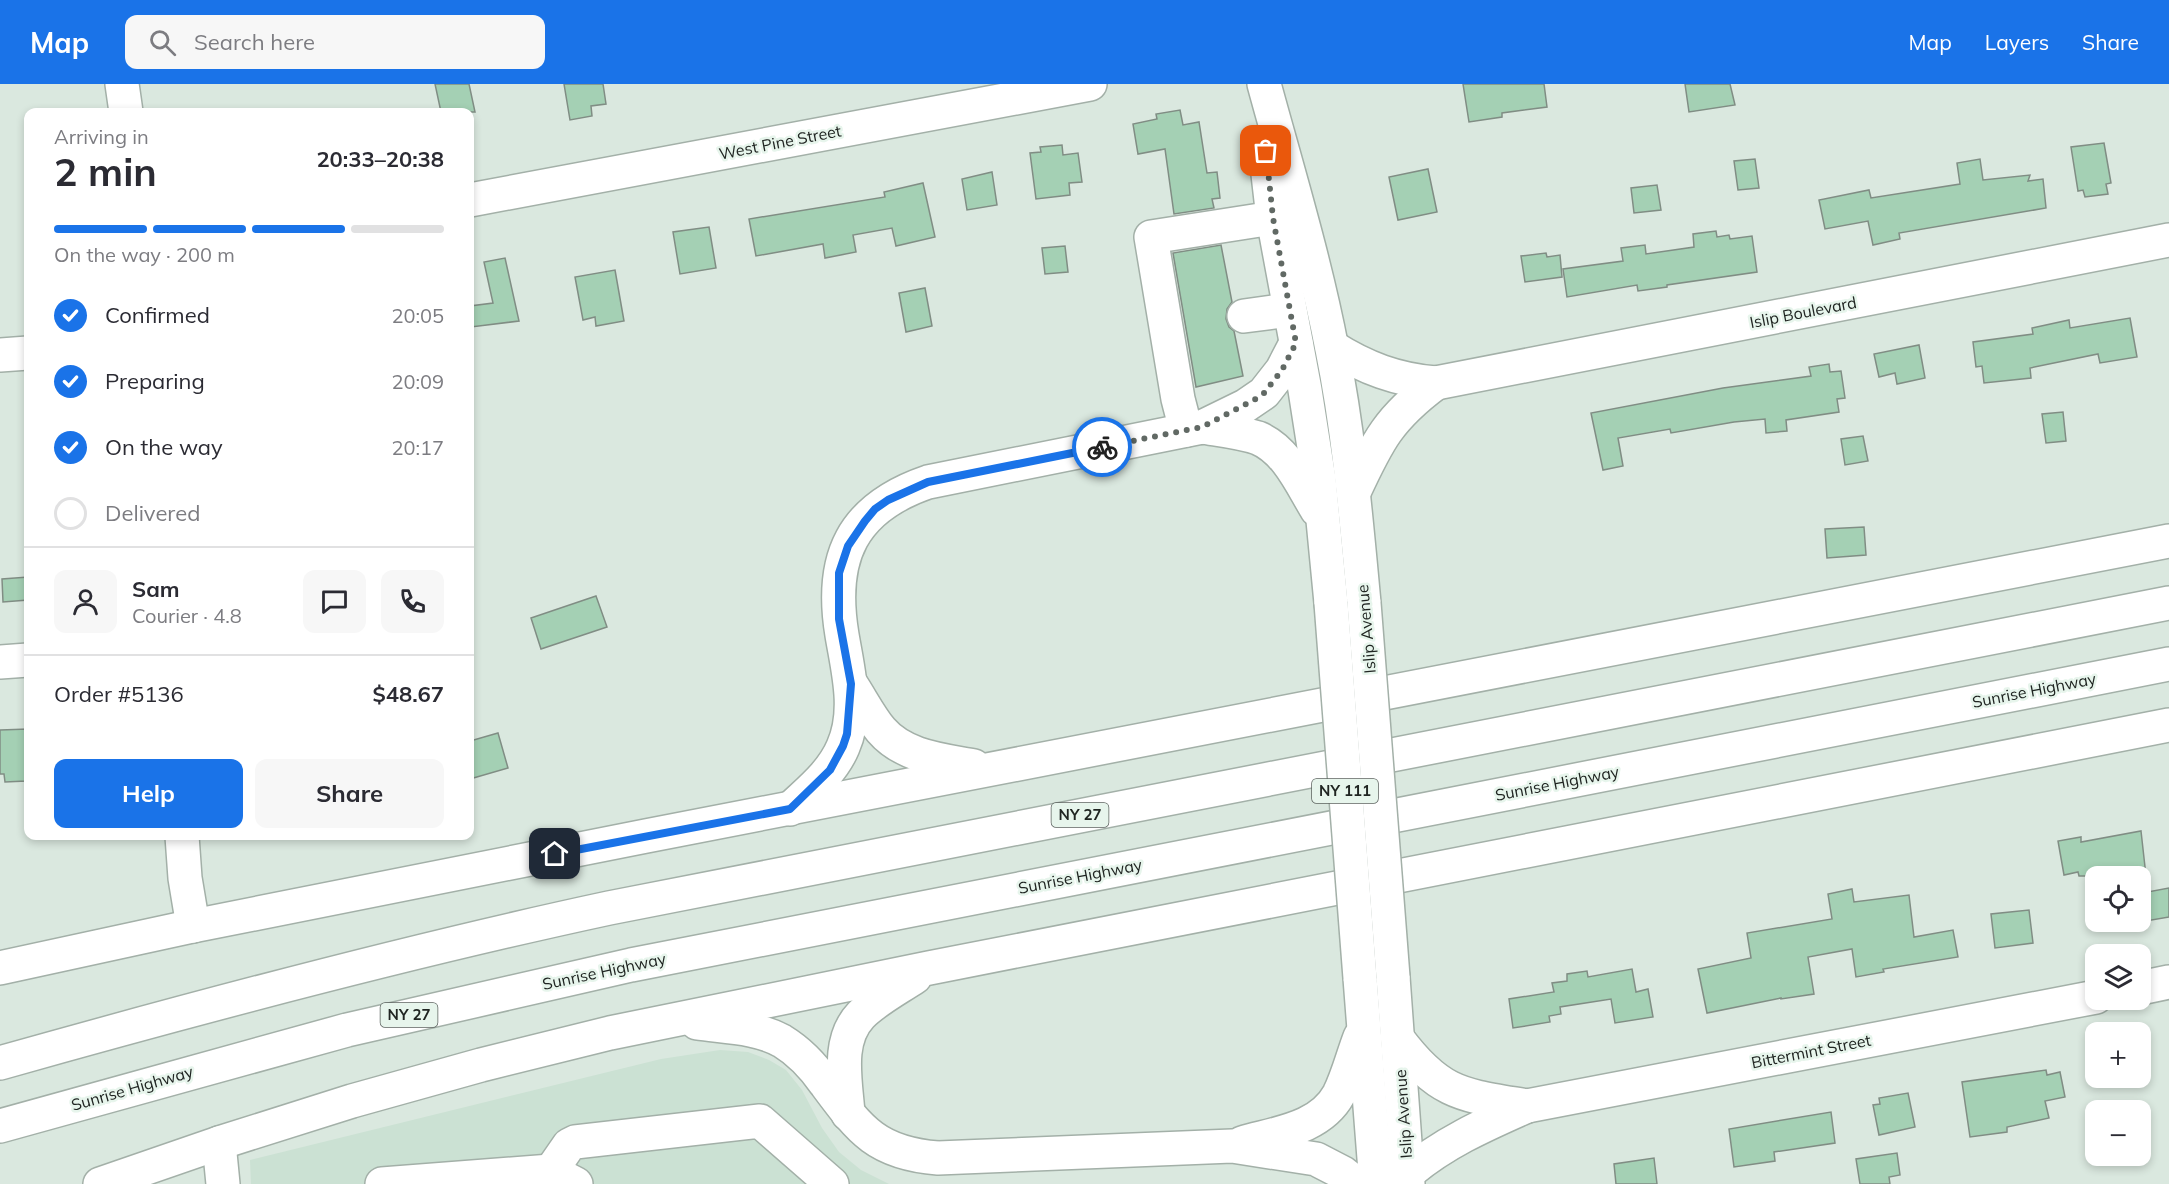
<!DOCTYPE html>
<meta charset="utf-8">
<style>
body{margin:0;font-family:Mulish,sans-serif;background:#f7f7f7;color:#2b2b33;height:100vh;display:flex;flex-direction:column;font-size:22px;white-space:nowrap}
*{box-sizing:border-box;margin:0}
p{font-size:20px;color:#7c7c81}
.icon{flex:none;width:33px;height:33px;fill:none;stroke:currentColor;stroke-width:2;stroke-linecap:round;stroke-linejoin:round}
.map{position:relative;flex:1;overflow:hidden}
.panel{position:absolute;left:24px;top:24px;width:450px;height:732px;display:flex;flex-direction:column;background:#fff;border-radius:12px;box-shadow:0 3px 9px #0003}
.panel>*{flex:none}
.controls{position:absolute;left:2085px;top:782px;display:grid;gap:12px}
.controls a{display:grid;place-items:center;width:66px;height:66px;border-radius:12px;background:#fff;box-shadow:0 3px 9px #0003;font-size:30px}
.pin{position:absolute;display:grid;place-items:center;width:51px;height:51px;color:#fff;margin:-26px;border-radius:12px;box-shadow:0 3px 9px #0006}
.courier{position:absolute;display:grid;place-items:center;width:60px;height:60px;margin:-30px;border:4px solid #1a73e8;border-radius:50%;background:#fff;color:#222;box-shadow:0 2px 8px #0007}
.head em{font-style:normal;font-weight:700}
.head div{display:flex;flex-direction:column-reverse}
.head{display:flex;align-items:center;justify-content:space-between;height:102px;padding:0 30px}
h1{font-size:39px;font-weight:700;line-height:45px}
.bar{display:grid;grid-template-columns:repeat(4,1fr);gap:9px 6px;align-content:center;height:72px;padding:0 30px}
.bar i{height:8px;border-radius:4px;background:#e1e1e2}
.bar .selected{background:#1a73e8}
.bar p{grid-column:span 4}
.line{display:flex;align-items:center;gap:15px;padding:0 30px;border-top:2px solid #e1e1e2}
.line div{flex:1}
.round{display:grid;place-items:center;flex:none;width:63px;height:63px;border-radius:12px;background:#f7f7f7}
ol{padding:0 30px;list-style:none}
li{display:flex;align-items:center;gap:18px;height:66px}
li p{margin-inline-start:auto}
li .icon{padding:6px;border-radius:50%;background:#1a73e8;color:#fff;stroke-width:4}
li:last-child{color:#7c7c81}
li i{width:33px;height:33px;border:3px solid #e1e1e2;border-radius:50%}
.cta{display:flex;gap:12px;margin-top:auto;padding:12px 30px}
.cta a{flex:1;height:69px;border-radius:12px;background:#1a73e8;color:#fff;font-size:24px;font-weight:700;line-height:69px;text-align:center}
.cta a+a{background:#f7f7f7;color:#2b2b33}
header{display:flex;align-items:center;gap:36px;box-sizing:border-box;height:84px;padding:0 30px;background:#1a73e8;color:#fff}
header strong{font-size:28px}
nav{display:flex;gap:33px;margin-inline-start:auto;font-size:21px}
.search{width:420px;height:54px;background:#f7f7f7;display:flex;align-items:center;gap:15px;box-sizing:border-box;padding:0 21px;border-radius:12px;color:#7c7c81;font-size:22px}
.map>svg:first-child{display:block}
.built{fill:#cbe1d3}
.building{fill:#a4d0b4;stroke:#808d84;stroke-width:1.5}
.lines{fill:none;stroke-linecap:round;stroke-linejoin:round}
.minor-casing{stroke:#a3b0a8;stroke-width:36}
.major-casing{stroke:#a3b0a8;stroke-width:36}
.highway-casing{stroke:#a3b0a8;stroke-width:36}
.minor{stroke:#fff;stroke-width:33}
.major{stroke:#fff;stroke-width:33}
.highway{stroke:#fff;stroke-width:33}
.major-bridge-casing{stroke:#a3b0a8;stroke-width:36;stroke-linecap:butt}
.major-bridge{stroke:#fff;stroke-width:33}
.done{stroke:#616964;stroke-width:6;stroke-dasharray:0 10.8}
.route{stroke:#1a73e8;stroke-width:8}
.labels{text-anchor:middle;stroke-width:5;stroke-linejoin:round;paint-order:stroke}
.shield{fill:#e7f5ec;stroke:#5c635f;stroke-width:1.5}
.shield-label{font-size:15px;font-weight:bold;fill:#202522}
.street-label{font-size:16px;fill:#202522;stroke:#e7f5ec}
</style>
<header>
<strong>Map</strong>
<div class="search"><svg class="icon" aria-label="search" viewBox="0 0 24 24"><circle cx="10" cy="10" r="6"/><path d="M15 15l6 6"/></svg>Search here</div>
<nav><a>Map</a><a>Layers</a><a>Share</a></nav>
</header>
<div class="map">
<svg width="2169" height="1100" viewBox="0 0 2169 1100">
<rect width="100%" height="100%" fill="#dae8df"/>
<path class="built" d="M 720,966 L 748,968 L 769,976 L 786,986 L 802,1006 L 822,1044 L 839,1068 L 861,1086 L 889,1100 L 251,1100 L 250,1076 L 661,975 Z"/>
<g class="building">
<path d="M 435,0 L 469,0 L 475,28 L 441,28 Z"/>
<path d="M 564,0 L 603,0 L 606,20 L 591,22 L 592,32 L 570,36 Z"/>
<path d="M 1463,0 L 1544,0 L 1547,23 L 1502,29 L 1502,33 L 1469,38 Z"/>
<path d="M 1685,0 L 1730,0 L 1735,21 L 1689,28 Z"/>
<path d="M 1180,26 L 1183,41 L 1199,38 L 1207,89 L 1217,88 L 1220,114 L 1212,115 L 1214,124 L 1174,130 L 1165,65 L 1138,70 L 1133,40 L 1157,35 L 1156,30 Z"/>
<path d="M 2104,59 L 2111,99 L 2106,100 L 2108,110 L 2085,113 L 2083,106 L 2078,107 L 2071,63 Z"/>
<path d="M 1062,61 L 1063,71 L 1078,69 L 1082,98 L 1069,99 L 1070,111 L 1036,115 L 1030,69 L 1041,68 L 1040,63 Z"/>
<path d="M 1755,75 L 1759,104 L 1738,106 L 1734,77 Z"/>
<path d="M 1980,75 L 1983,96 L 2030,91 L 2028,97 L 2043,95 L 2046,124 L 1899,149 L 1900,155 L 1873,161 L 1868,137 L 1825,145 L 1819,116 L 1869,106 L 1871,114 L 1960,100 L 1957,79 Z"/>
<path d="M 1428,85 L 1437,128 L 1398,136 L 1389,93 Z"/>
<path d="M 992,88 L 997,121 L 967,126 L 962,95 Z"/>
<path d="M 923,99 L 935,153 L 896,162 L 892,144 L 853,151 L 856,168 L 825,174 L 823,160 L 756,172 L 749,135 L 885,113 L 884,108 Z"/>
<path d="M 1657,101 L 1661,126 L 1634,129 L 1631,104 Z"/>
<path d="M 709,143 L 716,184 L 680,190 L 673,148 Z"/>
<path d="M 1716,147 L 1717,153 L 1729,151 L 1730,155 L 1752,152 L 1757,188 L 1667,201 L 1667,203 L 1638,207 L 1637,201 L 1567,213 L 1563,185 L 1623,177 L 1621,164 L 1645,161 L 1646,170 L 1694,163 L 1693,150 Z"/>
<path d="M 1221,161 L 1232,218 L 1227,225 L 1226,235 L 1229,243 L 1234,247 L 1243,292 L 1196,303 L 1173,169 Z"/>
<path d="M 1065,162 L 1068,188 L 1045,190 L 1042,164 Z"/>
<path d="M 1546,169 L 1547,173 L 1560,171 L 1562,193 L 1525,198 L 1521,172 Z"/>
<path d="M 505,174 L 519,237 L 471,243 L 470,222 L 493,219 L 484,178 Z"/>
<path d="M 615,186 L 624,237 L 596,242 L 595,233 L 583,236 L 575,193 Z"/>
<path d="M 925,204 L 932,242 L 906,248 L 899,209 Z"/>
<path d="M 2130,234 L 2137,273 L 2100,279 L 2098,270 L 2030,284 L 2031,294 L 1984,299 L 1982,282 L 1976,283 L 1973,258 L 2033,250 L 2032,244 L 2069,236 L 2070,244 Z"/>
<path d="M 1919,261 L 1925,294 L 1897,300 L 1895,289 L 1879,293 L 1874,270 Z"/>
<path d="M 1829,280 L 1830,288 L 1841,287 L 1845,314 L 1837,315 L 1839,328 L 1786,336 L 1787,347 L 1766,349 L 1765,335 L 1734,338 L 1671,349 L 1670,345 L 1618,354 L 1623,382 L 1603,386 L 1591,329 L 1723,304 L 1811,292 L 1809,283 Z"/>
<path d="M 2063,328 L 2066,357 L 2046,359 L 2042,330 Z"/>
<path d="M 1863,352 L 1868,377 L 1845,381 L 1841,355 Z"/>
<path d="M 1864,443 L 1866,471 L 1827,474 L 1825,445 Z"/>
<path d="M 28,493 L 28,516 L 3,518 L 2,495 Z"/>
<path d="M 596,512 L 607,543 L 541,565 L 531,534 Z"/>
<path d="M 28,645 L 28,686 L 26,686 L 26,697 L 5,698 L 4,690 L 0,690 L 0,646 Z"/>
<path d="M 498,649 L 508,684 L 470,695 L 470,657 Z"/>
<path d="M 2141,747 L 2146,792 L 2079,792 L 2078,788 L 2064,791 L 2058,757 L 2081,753 L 2081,758 Z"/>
<path d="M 2169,804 L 2169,833 L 2146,837 L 2142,809 Z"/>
<path d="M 1852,805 L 1854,818 L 1909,811 L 1914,853 L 1953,846 L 1958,873 L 1883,885 L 1884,888 L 1856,893 L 1852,865 L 1808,873 L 1814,910 L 1781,915 L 1781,914 L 1707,929 L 1698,885 L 1751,874 L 1747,849 L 1832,835 L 1828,810 Z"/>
<path d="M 2029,826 L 2033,859 L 1995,864 L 1991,830 Z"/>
<path d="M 1632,885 L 1636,908 L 1648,905 L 1653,933 L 1615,939 L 1611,915 L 1560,923 L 1561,930 L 1549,932 L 1550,938 L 1513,944 L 1509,915 L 1554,908 L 1552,899 L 1567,897 L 1567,890 L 1587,887 L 1588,893 Z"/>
<path d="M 2046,986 L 2047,991 L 2060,988 L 2065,1013 L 2045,1017 L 2049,1034 L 2007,1043 L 2007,1048 L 1970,1053 L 1962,998 Z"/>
<path d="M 1908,1009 L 1915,1043 L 1879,1051 L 1873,1021 L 1880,1020 L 1879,1014 Z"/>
<path d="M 1831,1028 L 1835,1059 L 1774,1068 L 1775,1077 L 1734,1083 L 1729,1045 Z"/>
<path d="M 1897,1069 L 1900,1091 L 1889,1093 L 1890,1100 L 1860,1100 L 1856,1075 Z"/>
<path d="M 1654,1074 L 1657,1100 L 1616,1100 L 1614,1080 Z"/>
</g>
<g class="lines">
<defs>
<g id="minor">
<path d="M 122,0 L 126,28"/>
<path d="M 470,116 L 1090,0"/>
<path d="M 1244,232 L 1289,226"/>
<path d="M 0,271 L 28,269"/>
<path d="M 1436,299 L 2169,156"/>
<path d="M 1186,346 L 1178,315 L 1151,153 L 1273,134"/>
<path d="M 0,578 L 28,576"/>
<path d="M 182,752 L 185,794 L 193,842"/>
<path d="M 2140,904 L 2169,898"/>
<path d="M 1527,1022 L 2096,913"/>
<path d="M 219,1059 L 223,1100"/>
<path d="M 551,1087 L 569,1061 L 575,1058 L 760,1037 L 832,1100"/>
<path d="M 382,1100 L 551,1087 L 576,1100"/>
</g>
<g id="major">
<path d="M 1264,0 C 1288,88 1315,176 1332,265 C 1349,349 1356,434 1364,519"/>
<path d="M 1265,64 L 1273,134 L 1305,306 L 1319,395 L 1331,519"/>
<path d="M 1332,263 C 1365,284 1397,296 1436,299"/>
<path d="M 1202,343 C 1220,346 1240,348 1258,354 C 1287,366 1301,400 1317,426"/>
<path d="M 1354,408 C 1378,356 1389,334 1436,299"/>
<path d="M 851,600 C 861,615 870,633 881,646 C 904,673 942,676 974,682"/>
<path d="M 790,725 C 810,706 832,689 843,663 C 859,627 848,587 842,551 C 829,473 852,424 928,398 L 1202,343 L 1245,322 L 1264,309 L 1282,286 L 1296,259"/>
<path d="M 0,884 L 193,842 L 646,752 L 2169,457"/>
<path d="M 1393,893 L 1408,1100"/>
<path d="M 1360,894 L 1376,1100"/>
<path d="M 697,939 C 725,943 757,943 782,957 C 800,968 813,982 825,999 C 860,1046 876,1069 938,1074 L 1232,1062 L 1316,1075 L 1343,1089 L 1357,1100"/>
<path d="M 1398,955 C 1440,1011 1462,1011 1527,1022"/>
<path d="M 848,1030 C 846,998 836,957 861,931 C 876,916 897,905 915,893"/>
<path d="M 1242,1059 C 1276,1049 1320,1045 1339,1010 C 1348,992 1353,971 1360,953"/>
<path d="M 1407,1090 C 1443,1059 1484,1041 1527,1022"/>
<path d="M 100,1100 L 219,1059 L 352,1017 L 481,981 L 610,949 L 929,884 L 2169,641"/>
</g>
<g id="highway">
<path d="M 0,979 C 202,922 404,868 609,824 L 2169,519"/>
<path d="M 0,1042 L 347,946 L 631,881 L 2169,580"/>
</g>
</defs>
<use href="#minor" class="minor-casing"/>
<use href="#major" class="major-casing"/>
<use href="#highway" class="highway-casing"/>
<use href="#minor" class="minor"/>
<use href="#major" class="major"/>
<use href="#highway" class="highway"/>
<defs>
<g id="major-bridge">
<path d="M 1331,519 L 1360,894"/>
<path d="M 1364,519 L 1393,893"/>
</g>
</defs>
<use href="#major-bridge" class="major-bridge-casing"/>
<use href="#major-bridge" class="major-bridge"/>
</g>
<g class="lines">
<path class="done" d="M 1102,363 L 1202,343 L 1254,316 L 1264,309 L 1282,286 L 1296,259 L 1273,134 L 1266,67"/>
<path class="route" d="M 555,770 L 790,725 L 830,686 L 843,662 L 847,650 L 851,600 L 839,535 L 839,489 L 848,462 L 865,437 L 875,425 L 888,416 L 928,398 L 1102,363"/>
</g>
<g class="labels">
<g class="shield">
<rect x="1312" y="695" width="66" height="24" rx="4.5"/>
<rect x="1051.5" y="719" width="57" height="24" rx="4.5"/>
<rect x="380.5" y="919" width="57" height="24" rx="4.5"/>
</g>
<g class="shield-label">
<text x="1345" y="712">NY 111</text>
<text x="1080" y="736">NY 27</text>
<text x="409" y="936">NY 27</text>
</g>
<g class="street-label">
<text transform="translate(780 58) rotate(-11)" y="6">West Pine Street</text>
<text transform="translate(1803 228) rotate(-11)" y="6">Islip Boulevard</text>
<text transform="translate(1366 545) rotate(-95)" y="6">Islip Avenue</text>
<text transform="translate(2034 606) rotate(-11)" y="6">Sunrise Highway</text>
<text transform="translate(1557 699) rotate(-11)" y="6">Sunrise Highway</text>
<text transform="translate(1080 792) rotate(-11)" y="6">Sunrise Highway</text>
<text transform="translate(604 887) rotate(-12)" y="6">Sunrise Highway</text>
<text transform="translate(1811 967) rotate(-11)" y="6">Bittermint Street</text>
<text transform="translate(132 1004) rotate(-16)" y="6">Sunrise Highway</text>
<text transform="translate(1403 1030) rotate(-94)" y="6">Islip Avenue</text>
</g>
</g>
</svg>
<div class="controls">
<a><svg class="icon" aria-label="locate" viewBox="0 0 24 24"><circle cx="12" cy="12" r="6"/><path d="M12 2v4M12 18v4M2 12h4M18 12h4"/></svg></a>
<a><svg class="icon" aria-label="layers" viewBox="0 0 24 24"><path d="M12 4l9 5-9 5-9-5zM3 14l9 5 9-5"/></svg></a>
<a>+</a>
<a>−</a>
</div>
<div class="pin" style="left:1266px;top:67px;background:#ea580c"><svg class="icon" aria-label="bag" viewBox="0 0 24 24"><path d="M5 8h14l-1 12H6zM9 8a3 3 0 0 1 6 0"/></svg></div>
<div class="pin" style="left:555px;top:770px;background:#1f2937"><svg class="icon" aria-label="home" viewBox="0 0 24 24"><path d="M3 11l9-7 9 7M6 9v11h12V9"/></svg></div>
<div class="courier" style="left:1102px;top:363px"><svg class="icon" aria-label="bike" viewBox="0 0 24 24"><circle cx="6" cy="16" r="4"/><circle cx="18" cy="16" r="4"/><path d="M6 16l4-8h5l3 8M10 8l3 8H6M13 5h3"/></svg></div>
<section class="panel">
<div class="head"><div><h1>2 min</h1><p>Arriving in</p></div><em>20:33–20:38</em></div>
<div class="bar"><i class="selected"></i><i class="selected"></i><i class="selected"></i><i></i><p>On the way · 200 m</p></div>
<ol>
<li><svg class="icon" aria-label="check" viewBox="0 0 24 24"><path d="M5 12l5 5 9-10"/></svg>Confirmed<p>20:05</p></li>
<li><svg class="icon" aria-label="check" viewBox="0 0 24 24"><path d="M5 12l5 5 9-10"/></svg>Preparing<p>20:09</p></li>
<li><svg class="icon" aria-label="check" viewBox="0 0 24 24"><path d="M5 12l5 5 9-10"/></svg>On the way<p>20:17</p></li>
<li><i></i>Delivered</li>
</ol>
<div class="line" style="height:108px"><a class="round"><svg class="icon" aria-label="person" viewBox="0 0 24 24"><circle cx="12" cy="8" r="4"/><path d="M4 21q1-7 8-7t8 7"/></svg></a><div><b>Sam</b><p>Courier · 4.8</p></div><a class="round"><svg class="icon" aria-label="chat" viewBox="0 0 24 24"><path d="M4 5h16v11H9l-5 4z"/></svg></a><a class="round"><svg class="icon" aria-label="phone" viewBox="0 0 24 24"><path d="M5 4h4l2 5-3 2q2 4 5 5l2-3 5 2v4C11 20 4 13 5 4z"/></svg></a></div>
<div class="line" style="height:78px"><div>Order #5136</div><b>$48.67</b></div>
<div class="cta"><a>Help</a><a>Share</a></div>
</section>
</div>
